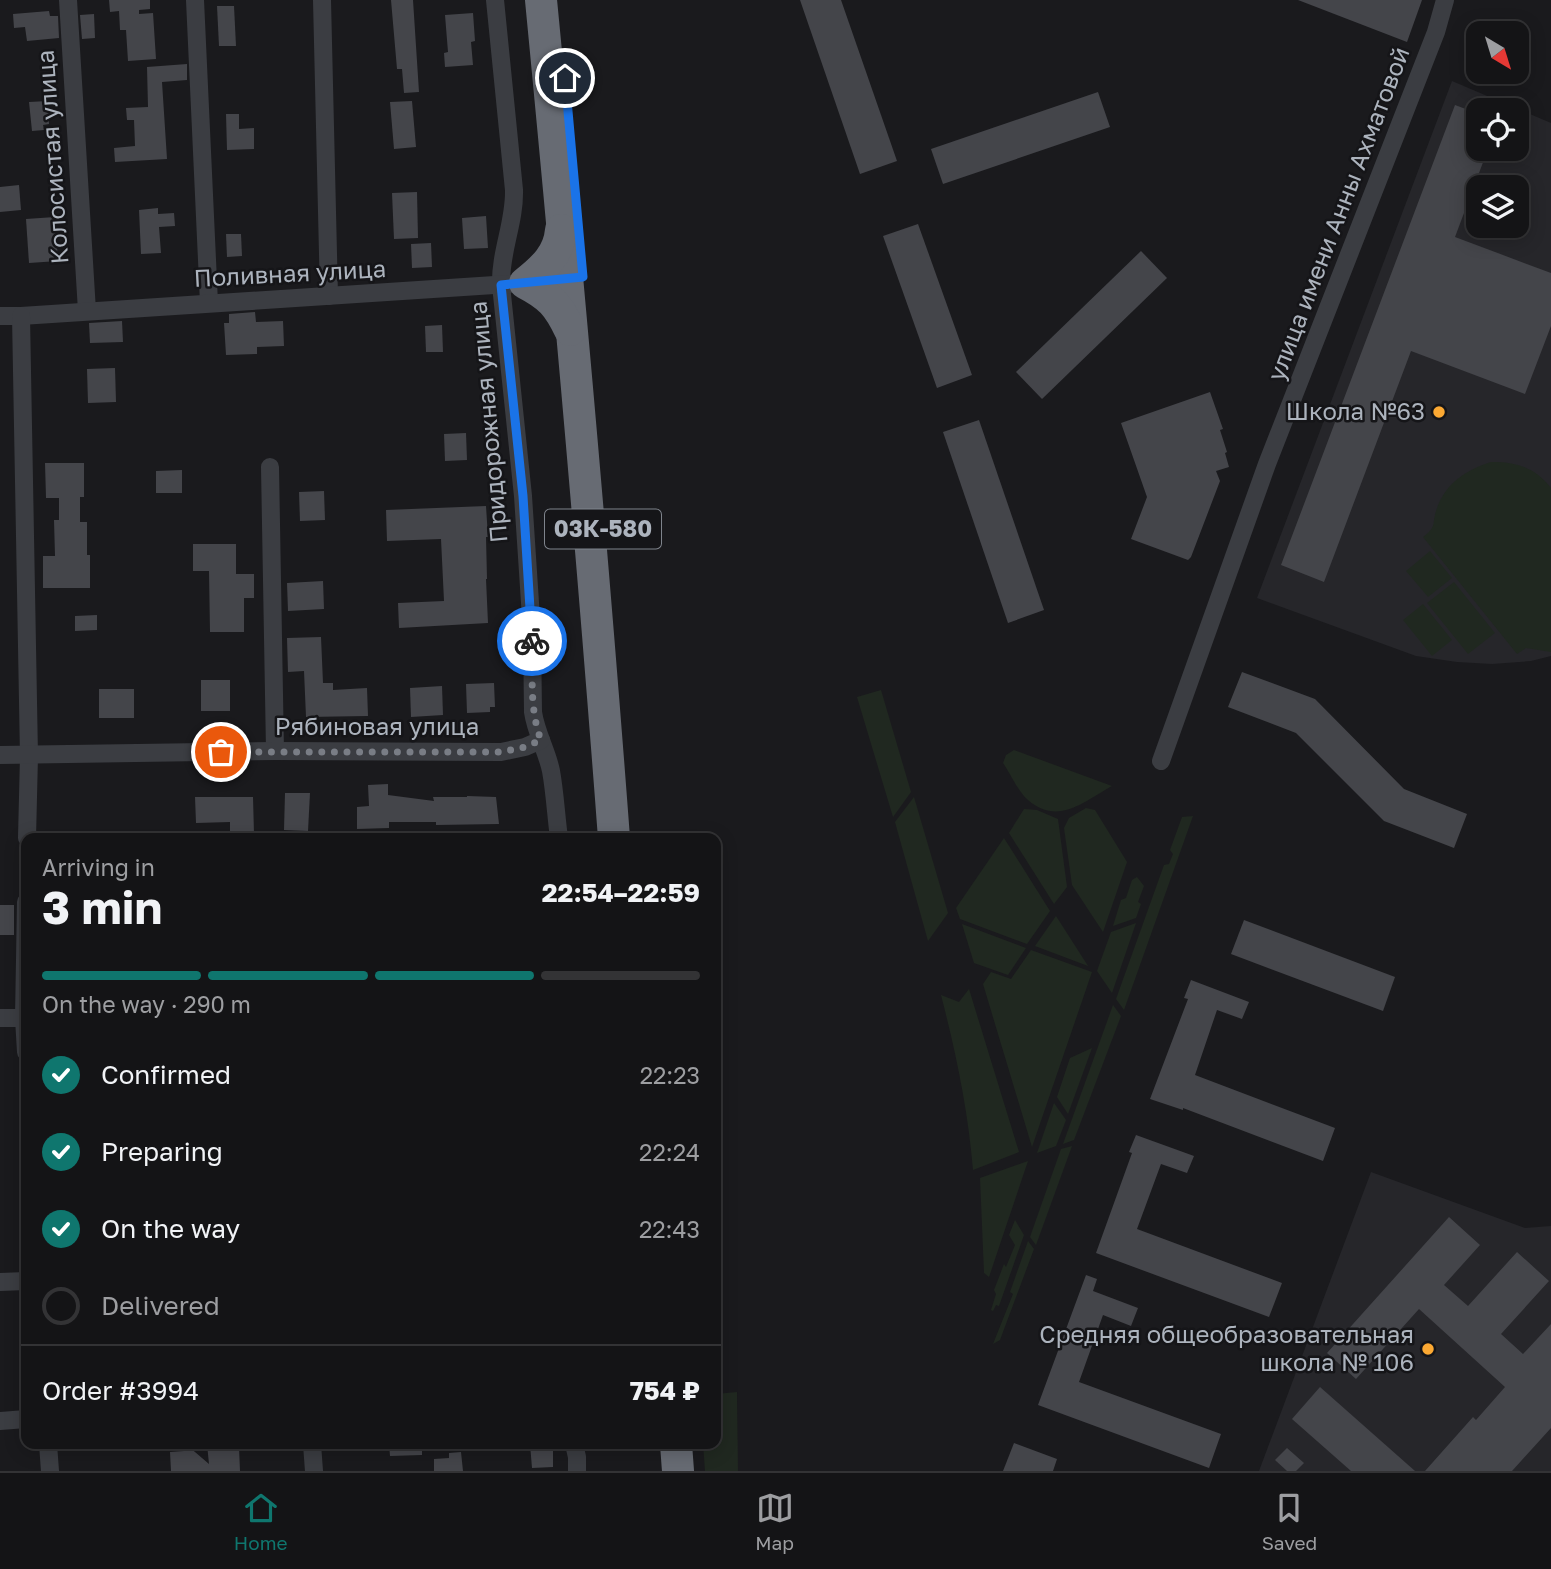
<!DOCTYPE html>
<meta charset="utf-8">
<style>
body{margin:0;font-family:"Golos Text",sans-serif;background:#1d1d1f;color:#f1f3f6;height:100vh;display:flex;flex-direction:column;font-size:26px;white-space:nowrap}
*{box-sizing:border-box;margin:0}
p{font-size:23px;color:#9d9ea1}
.icon{flex:none;width:38px;height:38px;fill:none;stroke:currentColor;stroke-width:2;stroke-linecap:round;stroke-linejoin:round}
.map{position:relative;flex:1;overflow:hidden}
.side{position:absolute;left:21px;top:833px;width:700px;height:616px;display:flex;flex-direction:column;background:#141416;border-radius:14px;box-shadow:0 4px 18px #0003,0 0 0 2px #333335}
.side>*{flex:none}
.needle{width:46px;rotate:142deg}
.buttons{position:absolute;left:1466px;top:21px;display:grid;gap:14px}
.buttons a{display:grid;place-items:center;width:63px;height:63px;border-radius:14px;background:#141416;box-shadow:0 4px 18px #0003,0 0 0 2px #333335;font-size:35px}
.pin{position:absolute;display:grid;place-items:center;width:60px;height:60px;color:#fff;margin:-30px;border:4px solid #fff;border-radius:50%;box-shadow:0 2px 7px #0007}
.courier{position:absolute;display:grid;place-items:center;width:70px;height:70px;margin:-35px;border:5px solid #1a73e8;border-radius:50%;background:#fff;color:#222;box-shadow:0 2px 9px #0007}
.overview em{font-style:normal;font-weight:700}
.overview div{display:flex;flex-direction:column-reverse}
.overview{display:flex;align-items:center;justify-content:space-between;height:119px;padding:0 21px}
h1{font-size:46px;font-weight:700;line-height:52px}
.bar{display:grid;grid-template-columns:repeat(4,1fr);gap:10px 7px;align-content:center;height:84px;padding:0 21px}
.bar i{height:9px;border-radius:5px;background:#333335}
.bar .active{background:#0f766e}
.bar p{grid-column:span 4}
.line{display:flex;align-items:center;gap:18px;padding:0 21px;border-top:2px solid #333335}
.line div{flex:1}
ol{padding:0 21px;list-style:none}
li{display:flex;align-items:center;gap:21px;height:77px}
li p{margin-inline-start:auto}
li .icon{padding:7px;border-radius:50%;background:#0f766e;color:#fff;stroke-width:4}
li:last-child{color:#9d9ea1}
li i{width:38px;height:38px;border:4px solid #333335;border-radius:50%}
.dock{display:flex;justify-content:space-around;align-items:center;height:98px;border-top:2px solid #333335;background:#141416;font-size:19px;color:#9d9ea1}
.dock a{display:grid;justify-items:center;gap:4px}
.dock .active{color:#0f766e}
.map>svg:first-child{display:block}
.built{fill:#26262a;fill-rule:evenodd}
.green{fill:#202820}
.building{fill:#44454a}
.lines{fill:none;stroke-linecap:round;stroke-linejoin:round}
.street{stroke:#3b3d42;stroke-width:18}
.highway{stroke:#676b73;stroke-width:32}
.done{stroke:#797d85;stroke-width:7;stroke-dasharray:0 12.6}
.route{stroke:#1a73e8;stroke-width:9}
.poi-dot{fill:#fca933;stroke:#151518;stroke-width:2.5}
.labels{text-anchor:middle;stroke-width:5;stroke-linejoin:round;paint-order:stroke}
.shield{fill:#151518;stroke:#7f848c;stroke-width:2}
.shield-label{font-size:23px;font-weight:bold;fill:#acb3bd}
.street-label{font-size:24px;fill:#acb3bd;stroke:#151518}
.poi-label{font-size:24px;fill:#acb3bd;stroke:#151518;text-anchor:end}
</style>
<div class="map">
<svg width="1551" height="1471" viewBox="0 0 1551 1471">
<rect width="100%" height="100%" fill="#1a1a1d"/>
<g class="built">
<path d="M 1452,81 L 1551,123 L 1551,656 L 1531,661 L 1492,664 L 1457,662 L 1416,656 L 1257,598 ZM 1479,110 L 1517,110 L 1517,149 L 1479,149 ZM 1479,187 L 1517,187 L 1517,226 L 1479,226 Z"/>
<path d="M 1371,1172 L 1525,1228 L 1551,1226 L 1551,1471 L 1259,1471 Z"/>
</g>
<g class="green">
<path d="M 1491,462 C 1515,461 1536,468 1551,488 L 1551,652 L 1526,648 L 1517,654 L 1423,537 C 1438,526 1431,524 1437,508 C 1446,483 1466,470 1491,462 Z"/>
<path d="M 1430,551 L 1452,578 L 1428,597 L 1406,571 Z"/>
<path d="M 1454,582 L 1495,633 L 1468,654 L 1427,603 Z"/>
<path d="M 1423,604 L 1452,640 L 1432,656 L 1403,620 Z"/>
<path d="M 881,690 L 911,792 L 893,817 L 857,697 Z"/>
<path d="M 1014,750 L 1112,786 C 1083,802 1058,826 1028,800 C 1019,793 1010,773 1003,763 L 1006,755 Z"/>
<path d="M 914,797 L 948,913 L 928,941 L 895,822 Z"/>
<path d="M 1086,808 L 1095,810 L 1127,862 L 1103,932 L 1072,885 L 1064,828 L 1069,818 Z"/>
<path d="M 1024,809 L 1037,810 L 1058,819 L 1067,887 L 1054,904 L 1009,833 Z"/>
<path d="M 1193,816 L 1124,1010 L 1116,999 L 1164,865 L 1169,864 L 1173,854 L 1170,850 L 1182,817 Z"/>
<path d="M 1004,838 L 1050,911 L 1027,944 L 960,919 L 956,908 Z"/>
<path d="M 1137,877 L 1144,886 L 1138,902 L 1141,904 L 1136,918 L 1113,926 L 1121,900 L 1126,898 L 1132,880 Z"/>
<path d="M 1056,916 L 1088,966 L 1035,946 Z"/>
<path d="M 1136,923 L 1112,993 L 1097,971 L 1111,932 Z"/>
<path d="M 962,924 L 1026,948 L 1008,975 L 974,963 Z"/>
<path d="M 1031,950 L 1092,972 L 1032,1147 L 983,984 L 991,972 L 1011,979 Z"/>
<path d="M 969,989 L 1019,1152 L 973,1170 C 968,1110 956,1053 941,995 L 959,1002 Z"/>
<path d="M 1113,1005 L 1121,1016 L 1074,1140 L 1063,1144 Z"/>
<path d="M 1092,1048 L 1068,1114 L 1057,1097 L 1070,1058 Z"/>
<path d="M 1054,1103 L 1066,1120 L 1056,1146 L 1037,1153 Z"/>
<path d="M 1072,1146 L 1036,1245 L 1030,1237 L 1061,1149 Z"/>
<path d="M 1028,1161 L 989,1277 L 984,1273 L 980,1178 Z"/>
<path d="M 1015,1220 L 1024,1235 L 999,1306 L 996,1305 L 993,1311 L 991,1310 L 996,1294 L 994,1290 L 1004,1264 L 1006,1267 L 1015,1245 L 1009,1235 Z"/>
<path d="M 1028,1241 L 1034,1249 L 1000,1340 L 993,1344 L 1013,1294 L 1010,1292 Z"/>
<path d="M 737,1392 L 738,1471 L 705,1471 L 703,1444 L 716,1444 L 716,1394 Z"/>
</g>
<g class="building">
<path d="M 109,0 L 150,0 L 150,9 L 139,10 L 139,14 L 153,13 L 156,59 L 128,61 L 126,30 L 120,30 L 119,11 L 110,12 Z"/>
<path d="M 391,0 L 413,0 L 419,92 L 404,93 L 402,69 L 397,69 Z"/>
<path d="M 800,0 L 841,0 L 897,161 L 860,174 Z"/>
<path d="M 1298,0 L 1422,0 L 1407,42 Z"/>
<path d="M 217,6 L 234,6 L 236,46 L 219,46 Z"/>
<path d="M 49,11 L 50,16 L 58,16 L 59,38 L 27,41 L 25,27 L 14,28 L 13,14 Z"/>
<path d="M 473,13 L 475,41 L 471,42 L 473,65 L 445,67 L 444,53 L 448,52 L 445,15 Z"/>
<path d="M 94,14 L 95,38 L 82,39 L 80,15 Z"/>
<path d="M 187,64 L 187,80 L 162,82 L 167,159 L 115,162 L 114,148 L 135,146 L 134,120 L 127,120 L 126,108 L 148,107 L 147,67 Z"/>
<path d="M 1098,92 L 1110,127 L 943,184 L 931,149 Z"/>
<path d="M 48,101 L 49,124 L 43,125 L 44,130 L 32,131 L 29,102 Z"/>
<path d="M 412,101 L 416,147 L 394,149 L 390,102 Z"/>
<path d="M 1455,105 L 1479,114 L 1479,149 L 1488,149 L 1455,237 L 1551,273 L 1551,326 L 1525,394 L 1411,351 L 1324,582 L 1281,565 Z"/>
<path d="M 226,114 L 239,114 L 239,129 L 254,128 L 254,149 L 227,150 Z"/>
<path d="M 19,185 L 21,210 L 0,212 L 0,187 Z"/>
<path d="M 417,192 L 418,238 L 394,239 L 392,193 Z"/>
<path d="M 158,208 L 158,214 L 174,213 L 175,226 L 159,227 L 161,253 L 141,254 L 139,210 Z"/>
<path d="M 486,216 L 488,248 L 464,249 L 462,218 Z"/>
<path d="M 55,217 L 58,261 L 29,263 L 26,219 Z"/>
<path d="M 918,224 L 972,375 L 937,388 L 883,236 Z"/>
<path d="M 226,234 L 241,234 L 242,256 L 227,257 Z"/>
<path d="M 431,243 L 432,267 L 412,268 L 411,244 Z"/>
<path d="M 1141,251 L 1167,278 L 1042,399 L 1016,372 Z"/>
<path d="M 255,312 L 256,322 L 283,321 L 284,346 L 257,347 L 257,354 L 226,355 L 224,323 L 229,323 L 229,314 Z"/>
<path d="M 122,321 L 123,342 L 90,343 L 89,323 Z"/>
<path d="M 442,325 L 443,352 L 426,352 L 425,326 Z"/>
<path d="M 115,368 L 116,402 L 88,403 L 87,369 Z"/>
<path d="M 1210,392 L 1223,429 L 1220,430 L 1227,452 L 1225,453 L 1229,467 L 1216,471 L 1220,481 L 1191,557 L 1188,560 L 1131,539 L 1147,497 L 1121,423 Z"/>
<path d="M 979,420 L 1044,610 L 1008,623 L 943,432 Z"/>
<path d="M 466,433 L 467,460 L 445,461 L 444,434 Z"/>
<path d="M 45,463 L 84,463 L 84,497 L 80,497 L 80,522 L 87,522 L 87,555 L 90,555 L 90,588 L 43,588 L 43,556 L 55,556 L 54,520 L 59,520 L 59,498 L 46,498 Z"/>
<path d="M 182,470 L 182,493 L 156,493 L 156,471 Z"/>
<path d="M 324,491 L 325,520 L 300,521 L 299,492 Z"/>
<path d="M 486,506 L 488,537 L 486,537 L 487,579 L 486,579 L 488,623 L 399,628 L 398,603 L 444,601 L 441,539 L 387,541 L 386,510 Z"/>
<path d="M 193,544 L 236,544 L 236,574 L 254,574 L 254,598 L 244,598 L 244,632 L 210,632 L 209,571 L 193,571 Z"/>
<path d="M 323,581 L 324,609 L 288,611 L 287,583 Z"/>
<path d="M 97,615 L 97,630 L 75,631 L 75,616 Z"/>
<path d="M 321,637 L 323,683 L 333,683 L 333,690 L 367,688 L 368,716 L 306,717 L 304,671 L 288,672 L 287,638 Z"/>
<path d="M 1242,672 L 1315,699 L 1404,789 L 1467,814 L 1454,848 L 1384,821 L 1296,733 L 1228,707 Z"/>
<rect x="201" y="680" width="29" height="31"/>
<path d="M 494,683 L 495,707 L 490,707 L 490,712 L 467,713 L 466,684 Z"/>
<path d="M 442,686 L 443,715 L 411,717 L 410,688 Z"/>
<rect x="99" y="689" width="35" height="29"/>
<path d="M 388,784 L 388,795 L 434,801 L 433,797 L 467,797 L 467,796 L 496,797 L 499,824 L 436,825 L 436,822 L 389,822 L 389,828 L 357,829 L 357,807 L 369,806 L 368,785 Z"/>
<path d="M 285,793 L 310,793 L 308,831 L 284,830 Z"/>
<path d="M 195,797 L 253,797 L 254,834 L 230,834 L 230,822 L 196,823 Z"/>
<rect x="0" y="905" width="14" height="30"/>
<path d="M 1244,920 L 1395,977 L 1383,1011 L 1231,954 Z"/>
<path d="M 1191,980 L 1249,1002 L 1242,1019 L 1217,1010 L 1195,1075 L 1335,1128 L 1323,1161 L 1183,1108 L 1183,1110 L 1150,1099 L 1188,999 L 1184,998 Z"/>
<path d="M 1136,1135 L 1194,1156 L 1187,1173 L 1161,1164 L 1137,1229 L 1282,1283 L 1269,1317 L 1096,1253 L 1132,1153 L 1129,1152 Z"/>
<path d="M 1449,1217 L 1480,1245 L 1444,1285 L 1468,1306 L 1517,1252 L 1549,1281 L 1501,1334 L 1523,1354 L 1551,1324 L 1551,1428 L 1512,1471 L 1425,1471 L 1473,1417 L 1476,1420 L 1505,1387 L 1419,1309 L 1356,1379 L 1327,1353 Z"/>
<path d="M 1086,1275 L 1097,1279 L 1093,1291 L 1138,1308 L 1131,1326 L 1103,1315 L 1079,1382 L 1221,1434 L 1209,1468 L 1038,1405 Z"/>
<path d="M 1320,1387 L 1415,1471 L 1351,1471 L 1292,1419 Z"/>
<path d="M 1014,1443 L 1057,1459 L 1053,1471 L 1003,1471 Z"/>
<path d="M 207,1444 L 226,1444 L 226,1448 L 239,1447 L 240,1471 L 171,1471 L 170,1452 L 184,1451 L 188,1446 L 209,1464 Z"/>
<path d="M 389,1444 L 422,1444 L 422,1455 L 390,1456 Z"/>
<path d="M 530,1444 L 549,1444 L 549,1447 L 553,1447 L 553,1467 L 532,1468 Z"/>
<path d="M 1287,1448 L 1304,1463 L 1296,1471 L 1287,1471 L 1275,1460 Z"/>
<path d="M 461,1452 L 463,1471 L 434,1471 L 434,1459 L 449,1458 L 449,1453 Z"/>
</g>
<g class="lines">
<g class="street">
<path d="M 68,0 L 87,311"/>
<path d="M 195,0 L 209,303"/>
<path d="M 322,0 L 329,296"/>
<path d="M 495,0 L 514,190 C 515,222 500,252 501,285 L 523,496 L 532,633 L 533,712 C 536,733 547,751 551,771 C 555,793 556,816 559,838"/>
<path d="M 0,316 L 21,316 L 510,284"/>
<path d="M 21,316 L 29,756 L 27,838"/>
<path d="M 270,467 L 275,751"/>
<path d="M 0,755 L 275,751 L 501,752 L 525,747 L 541,740"/>
<path d="M 1161,761 L 1267,464 L 1436,32 L 1445,0"/>
<path d="M 26,902 L 24,1018 L 26,1052"/>
<path d="M 0,1018 L 26,1018"/>
<path d="M 0,1282 L 26,1281"/>
<path d="M 0,1421 L 26,1419"/>
<path d="M 48,1444 L 50,1471"/>
<path d="M 312,1444 L 314,1471"/>
<path d="M 574,1444 L 577,1457 L 577,1471"/>
</g>
<g class="highway">
<path d="M 541,0 C 568,279 593,559 614,838"/>
<path d="M 561,230 C 559,254 544,268 525,283 C 550,296 558,305 570,330"/>
<path d="M 676,1444 L 678,1471"/>
</g>
</g>
<g class="lines">
<path class="done" d="M 221,752 L 501,752 L 525,747 L 541,740 C 529,709 533,674 532,641"/>
<path class="route" d="M 532,641 L 523,496 L 501,285 L 583,277 L 565,78"/>
</g>
<g class="poi-dot">
<circle cx="1439" cy="412" r="7"/>
<circle cx="1428" cy="1349" r="7"/>
</g>
<g class="labels">
<rect class="shield" x="545" y="509.5" width="116" height="39" rx="5"/>
<g class="shield-label">
<text x="603" y="537">03К-580</text>
</g>
<g class="street-label">
<text transform="translate(53 157) rotate(-94)" y="8">Колосистая улица</text>
<text transform="translate(1339 214) rotate(-69)" y="8">улица имени Анны Ахматовой</text>
<text transform="translate(290 274) rotate(-3)" y="8">Поливная улица</text>
<text transform="translate(489 422) rotate(-95)" y="8">Придорожная улица</text>
<text x="377" y="735">Рябиновая улица</text>
</g>
<g class="poi-label">
<text x="1425" y="420">Школа №63</text>
<text x="1414" y="1343">Средняя общеобразовательная<tspan x="1414" dy="28">школа № 106</tspan></text>
</g>
</g>
</svg>
<div class="buttons">
<a><svg class="needle" viewBox="-14 -14 28 28"><path d="M0-13l5 13h-10z" fill="#e53935"/><path d="M0 13l5-13h-10z" fill="#9d9ea1"/></svg></a>
<a><svg class="icon" aria-label="locate" viewBox="0 0 24 24"><circle cx="12" cy="12" r="6"/><path d="M12 2v4M12 18v4M2 12h4M18 12h4"/></svg></a>
<a><svg class="icon" aria-label="layers" viewBox="0 0 24 24"><path d="M12 4l9 5-9 5-9-5zM3 14l9 5 9-5"/></svg></a>
</div>
<div class="pin" style="left:221px;top:752px;background:#ea580c"><svg class="icon" aria-label="bag" viewBox="0 0 24 24"><path d="M5 8h14l-1 12H6zM9 8a3 3 0 0 1 6 0"/></svg></div>
<div class="pin" style="left:565px;top:78px;background:#1f2937"><svg class="icon" aria-label="home" viewBox="0 0 24 24"><path d="M3 11l9-7 9 7M6 9v11h12V9"/></svg></div>
<div class="courier" style="left:532px;top:641px"><svg class="icon" aria-label="bike" viewBox="0 0 24 24"><circle cx="6" cy="16" r="4"/><circle cx="18" cy="16" r="4"/><path d="M6 16l4-8h5l3 8M10 8l3 8H6M13 5h3"/></svg></div>
<section class="side">
<div class="overview"><div><h1>3 min</h1><p>Arriving in</p></div><em>22:54–22:59</em></div>
<div class="bar"><i class="active"></i><i class="active"></i><i class="active"></i><i></i><p>On the way · 290 m</p></div>
<ol>
<li><svg class="icon" aria-label="check" viewBox="0 0 24 24"><path d="M5 12l5 5 9-10"/></svg>Confirmed<p>22:23</p></li>
<li><svg class="icon" aria-label="check" viewBox="0 0 24 24"><path d="M5 12l5 5 9-10"/></svg>Preparing<p>22:24</p></li>
<li><svg class="icon" aria-label="check" viewBox="0 0 24 24"><path d="M5 12l5 5 9-10"/></svg>On the way<p>22:43</p></li>
<li><i></i>Delivered</li>
</ol>
<div class="line" style="height:91px"><div>Order #3994</div><b>754 ₽</b></div>
</section>
</div>
<nav class="dock">
<a class="active"><svg class="icon" aria-label="home" viewBox="0 0 24 24"><path d="M3 11l9-7 9 7M6 9v11h12V9"/></svg>Home</a>
<a><svg class="icon" aria-label="map" viewBox="0 0 24 24"><path d="M3 6l6-2 6 2 6-2v14l-6 2-6-2-6 2zM9 4v14M15 6v14"/></svg>Map</a>
<a><svg class="icon" aria-label="saved" viewBox="0 0 24 24"><path d="M7 4h10v16l-5-4-5 4z"/></svg>Saved</a>
</nav>
